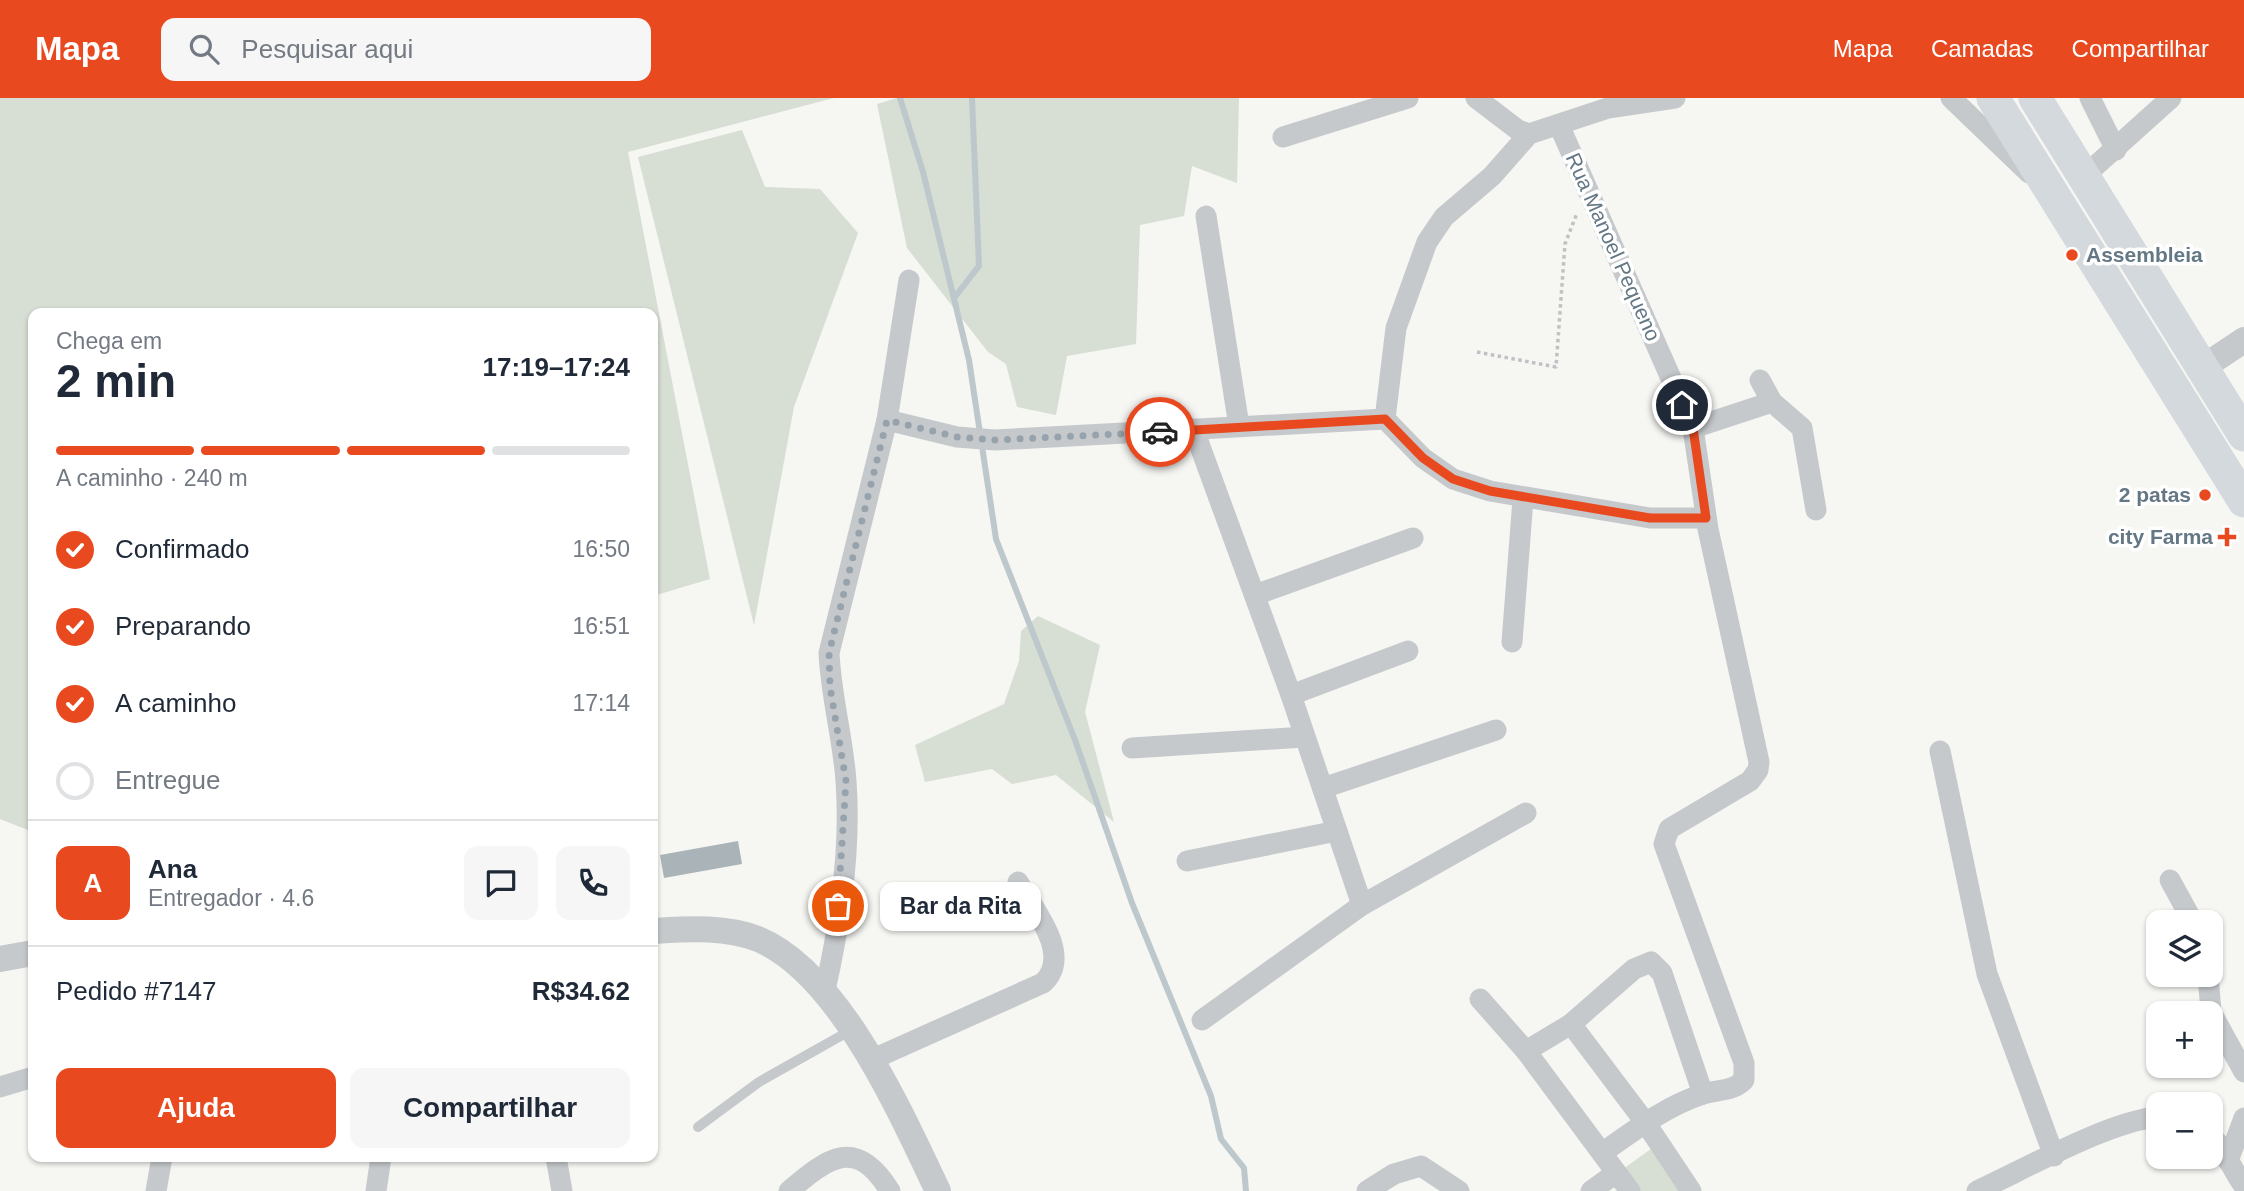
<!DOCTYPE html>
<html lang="pt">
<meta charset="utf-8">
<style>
body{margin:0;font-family:Helvetica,sans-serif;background:#f6f6f7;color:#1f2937;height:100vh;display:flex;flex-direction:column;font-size:26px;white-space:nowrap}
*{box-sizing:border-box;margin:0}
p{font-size:23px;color:#747a83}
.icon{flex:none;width:38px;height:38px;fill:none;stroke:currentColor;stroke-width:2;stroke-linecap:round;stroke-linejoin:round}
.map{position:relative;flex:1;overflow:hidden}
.panel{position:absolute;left:28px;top:210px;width:630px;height:854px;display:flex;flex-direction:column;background:#fff;border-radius:14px;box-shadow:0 2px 5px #0004}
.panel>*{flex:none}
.buttons{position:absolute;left:2146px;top:812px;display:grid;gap:14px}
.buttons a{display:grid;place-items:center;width:77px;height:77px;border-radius:14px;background:#fff;box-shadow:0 2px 5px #0004;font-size:35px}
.pin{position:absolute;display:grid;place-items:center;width:60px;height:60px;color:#fff;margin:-30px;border:4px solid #fff;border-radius:50%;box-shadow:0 2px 7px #0007}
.courier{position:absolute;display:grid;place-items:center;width:70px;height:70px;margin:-35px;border:5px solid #e9491f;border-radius:50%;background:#fff;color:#222;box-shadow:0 2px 9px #0007}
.bubble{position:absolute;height:49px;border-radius:14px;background:#fff;box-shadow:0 2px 5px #0004;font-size:23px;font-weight:700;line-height:49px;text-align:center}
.summary em{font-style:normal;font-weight:700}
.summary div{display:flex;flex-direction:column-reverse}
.summary{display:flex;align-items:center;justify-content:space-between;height:119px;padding:0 28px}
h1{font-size:46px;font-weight:700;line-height:52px}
.bar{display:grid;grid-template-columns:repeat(4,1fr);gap:10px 7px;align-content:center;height:84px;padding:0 28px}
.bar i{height:9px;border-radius:5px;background:#e0e1e3}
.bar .on{background:#e9491f}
.bar p{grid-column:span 4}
.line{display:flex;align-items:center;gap:18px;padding:0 28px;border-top:2px solid #e0e1e3}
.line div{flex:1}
.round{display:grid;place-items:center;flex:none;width:74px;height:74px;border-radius:14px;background:#f6f6f7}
ol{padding:0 28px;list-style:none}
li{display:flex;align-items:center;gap:21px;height:77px}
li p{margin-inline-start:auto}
li .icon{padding:7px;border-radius:50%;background:#e9491f;color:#fff;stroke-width:4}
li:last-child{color:#747a83}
li i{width:38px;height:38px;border:4px solid #e0e1e3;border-radius:50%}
.primary-button{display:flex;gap:14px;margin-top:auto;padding:14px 28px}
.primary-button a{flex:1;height:80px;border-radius:14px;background:#e9491f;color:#fff;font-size:28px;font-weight:700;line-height:80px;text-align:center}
.primary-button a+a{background:#f6f6f7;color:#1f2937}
header{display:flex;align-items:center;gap:42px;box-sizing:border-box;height:98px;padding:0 35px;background:#e9491f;color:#fff}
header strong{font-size:33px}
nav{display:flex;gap:38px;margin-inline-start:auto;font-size:24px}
.search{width:490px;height:63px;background:#f6f6f7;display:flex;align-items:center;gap:18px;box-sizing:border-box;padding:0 24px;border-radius:14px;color:#747a83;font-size:26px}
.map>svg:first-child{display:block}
.green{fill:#d7ded3}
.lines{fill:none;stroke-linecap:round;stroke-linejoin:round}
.stream{stroke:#bcc8cc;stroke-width:6}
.building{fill:#aab3b8}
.path{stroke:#bfc1c3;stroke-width:3.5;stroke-dasharray:3.5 3.5;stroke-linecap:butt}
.service{stroke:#c6c9cc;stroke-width:10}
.minor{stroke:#c6c9cc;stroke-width:21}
.tertiary{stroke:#c6c9cc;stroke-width:26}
.trunk{stroke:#d4d9dd;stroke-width:33}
.done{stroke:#97a3ac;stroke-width:7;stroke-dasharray:0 12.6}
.route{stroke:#e9491f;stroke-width:9}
.poi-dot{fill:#e9491f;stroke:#fff;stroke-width:2.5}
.labels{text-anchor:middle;stroke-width:7;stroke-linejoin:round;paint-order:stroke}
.street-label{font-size:21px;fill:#647785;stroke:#fff}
.poi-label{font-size:21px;font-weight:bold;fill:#647785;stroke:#fff;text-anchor:end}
</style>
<header>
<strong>Mapa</strong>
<div class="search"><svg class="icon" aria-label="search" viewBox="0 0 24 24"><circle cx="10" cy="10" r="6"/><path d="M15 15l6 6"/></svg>Pesquisar aqui</div>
<nav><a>Mapa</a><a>Camadas</a><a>Compartilhar</a></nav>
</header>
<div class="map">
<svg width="2244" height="1093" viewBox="0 0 2244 1093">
<rect width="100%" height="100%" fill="#f6f6f3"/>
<g class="green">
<path d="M 0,0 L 834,0 L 628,54 L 710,481 L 653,498 L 653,215 L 33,215 L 33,734 L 0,721 Z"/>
<path d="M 897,0 L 1239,0 L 1237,85 L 1192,68 L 1184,118 L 1140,127 L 1136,246 L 1067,258 L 1056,317 L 1017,309 L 1006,266 L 988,254 L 907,150 L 877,6 Z"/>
<path d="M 742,32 L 765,89 L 820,91 L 858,135 L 794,309 L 754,527 L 638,59 Z"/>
<path d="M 1038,518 L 1100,547 L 1085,614 L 1114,724 L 1056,677 L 1012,686 L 992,671 L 925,684 L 915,647 L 1004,606 L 1019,563 L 1021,533 Z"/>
<path d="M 1658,1046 L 1693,1093 L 1640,1093 L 1623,1071 Z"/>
</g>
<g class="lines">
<g class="stream">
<path d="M 900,0 L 923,74 L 969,262 L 996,441 L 1075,642 L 1132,805 L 1211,998 L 1221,1041 L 1244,1070 L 1246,1093"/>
<path d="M 954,200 L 979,168 L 972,0"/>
</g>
</g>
<path class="building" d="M 738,743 L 742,766 L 664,780 L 660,757 Z"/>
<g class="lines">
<path class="path" d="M 1477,254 L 1556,269 L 1565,146 L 1577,115"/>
<path class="service" d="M 698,1029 L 759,984 L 853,931"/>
<g class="minor">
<path d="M 1476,0 L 1518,32 L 1529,36"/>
<path d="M 1951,0 L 2029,75"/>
<path d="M 2090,0 L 2116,52"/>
<path d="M 1559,27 L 1693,330 L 1708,431 L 1759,664 L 1758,672 L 1750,683 L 1669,731 L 1664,746 L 1744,965 L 1744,982 C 1732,994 1718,991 1703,996 C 1666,1008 1633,1033 1602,1055"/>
<path d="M 1283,39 L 1408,0"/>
<path d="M 2082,80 L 2171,0"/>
<path d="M 1206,118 L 1239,328"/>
<path d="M 1772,304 L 1802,330 L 1816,412"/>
<path d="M 1385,321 L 1396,230 L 1427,144 L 1444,119 L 1492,78 L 1529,36 L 1608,10 L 1675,0"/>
<path d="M 1385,321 L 1423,360 L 1453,381 L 1490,393 L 1650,420 L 1706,420"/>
<path d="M 887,322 L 957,339 L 995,342 L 1385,321"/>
<path d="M 1693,330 L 1772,304 L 1760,282"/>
<path d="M 1194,332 L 1291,597 L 1362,807"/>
<path d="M 1255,497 L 1413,440"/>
<path d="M 1512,544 L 1523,401"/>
<path d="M 1291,597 L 1408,553"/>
<path d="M 1132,650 L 1304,639"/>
<path d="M 1940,653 L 1987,876 L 2054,1058"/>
<path d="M 1323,690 L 1496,632"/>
<path d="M 1187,763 L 1337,733"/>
<path d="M 2170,782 L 2193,824"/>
<path d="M 2208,877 L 2211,914 L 2244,974"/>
<path d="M 825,892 C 840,826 851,751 846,683 C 843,640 831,599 829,555 L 887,322 L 909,182"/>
<path d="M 1480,901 L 1526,953 L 1630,1093"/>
<path d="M 1202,922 L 1362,807 L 1526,715"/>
<path d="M 1571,926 L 1645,1024 L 1691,1093"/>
<path d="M 1526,953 L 1571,926 L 1634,871 L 1651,864 L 1662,875 L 1703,996"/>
<path d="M 871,962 L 1043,885 C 1073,857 1034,812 1018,784"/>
<path d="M 0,989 L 33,979"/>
<path d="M 2210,1037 C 2226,1051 2231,1071 2244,1088"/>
<path d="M 556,1059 L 562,1093"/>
<path d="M 2228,1063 L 2244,1020"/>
<path d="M 156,1093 L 162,1059"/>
<path d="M 376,1093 L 381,1059"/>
<path d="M 789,1093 C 829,1059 856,1038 890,1093"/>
<path d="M 1367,1093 L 1394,1076 L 1421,1068 L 1459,1093"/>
<path d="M 1591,1093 L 1616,1075"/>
<path d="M 1977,1093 C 2025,1071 2109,1023 2158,1019"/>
</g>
<g class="tertiary">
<path d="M 2202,270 L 2244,242"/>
<path d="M 653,833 C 687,831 725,828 758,841 C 840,875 901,1016 938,1093"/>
<path d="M 0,861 L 33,855"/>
</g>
<g class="trunk">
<path d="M 1993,0 L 2244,403"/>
<path d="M 2035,0 L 2244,337"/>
</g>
</g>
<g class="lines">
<path class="done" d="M 838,808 L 846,683 L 830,589 L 829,555 L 887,322 L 957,339 L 995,342 L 1160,334"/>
<path class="route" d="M 1160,334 L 1385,321 L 1423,360 L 1453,381 L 1490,393 L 1650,420 L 1706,420 L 1693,330 L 1682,307"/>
</g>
<g class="poi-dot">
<circle cx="2072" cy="157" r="7"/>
<circle cx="2205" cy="397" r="7"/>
<path d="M2223.5 428.5h7v7h7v7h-7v7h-7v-7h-7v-7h7z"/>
</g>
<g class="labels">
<g class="street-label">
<text transform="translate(1613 149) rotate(66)" y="7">Rua Manoel Pequeno</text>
</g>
<g class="poi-label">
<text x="2086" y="164" text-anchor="start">Assembleia</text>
<text x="2191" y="404">2 patas</text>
<text x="2213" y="446">city Farma</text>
</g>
</g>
</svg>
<div class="buttons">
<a><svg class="icon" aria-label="layers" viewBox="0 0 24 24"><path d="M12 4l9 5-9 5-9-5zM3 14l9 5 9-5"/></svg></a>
<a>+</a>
<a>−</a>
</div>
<div class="pin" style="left:838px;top:808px;background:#ea580c"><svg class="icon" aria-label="bag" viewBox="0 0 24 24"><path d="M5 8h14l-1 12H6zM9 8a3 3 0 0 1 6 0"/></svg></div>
<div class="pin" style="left:1682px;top:307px;background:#1f2937"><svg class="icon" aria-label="home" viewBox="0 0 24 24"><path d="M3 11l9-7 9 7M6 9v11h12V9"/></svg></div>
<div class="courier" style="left:1160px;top:334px"><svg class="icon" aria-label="car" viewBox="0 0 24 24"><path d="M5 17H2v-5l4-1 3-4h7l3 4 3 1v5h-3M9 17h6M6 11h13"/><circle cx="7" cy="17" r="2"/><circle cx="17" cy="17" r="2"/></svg></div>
<div class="bubble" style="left:880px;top:784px;width:161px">Bar da Rita</div>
<section class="panel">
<div class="summary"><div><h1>2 min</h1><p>Chega em</p></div><em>17:19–17:24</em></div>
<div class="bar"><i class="on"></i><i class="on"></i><i class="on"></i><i></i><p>A caminho · 240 m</p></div>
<ol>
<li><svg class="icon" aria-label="check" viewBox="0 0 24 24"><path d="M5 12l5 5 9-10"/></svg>Confirmado<p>16:50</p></li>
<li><svg class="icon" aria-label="check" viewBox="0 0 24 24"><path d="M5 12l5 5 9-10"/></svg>Preparando<p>16:51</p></li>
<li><svg class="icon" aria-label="check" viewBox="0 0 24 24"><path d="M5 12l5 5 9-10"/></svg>A caminho<p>17:14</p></li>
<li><i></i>Entregue</li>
</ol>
<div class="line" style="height:126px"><b class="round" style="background:#e9491f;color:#fff">A</b><div><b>Ana</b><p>Entregador · 4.6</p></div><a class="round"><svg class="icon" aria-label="chat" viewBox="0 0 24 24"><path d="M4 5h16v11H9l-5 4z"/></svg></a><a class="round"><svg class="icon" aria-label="phone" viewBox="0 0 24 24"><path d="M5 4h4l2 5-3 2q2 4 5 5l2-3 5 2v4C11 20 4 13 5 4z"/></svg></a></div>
<div class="line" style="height:91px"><div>Pedido #7147</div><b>R$34.62</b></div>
<div class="primary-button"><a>Ajuda</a><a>Compartilhar</a></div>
</section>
</div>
